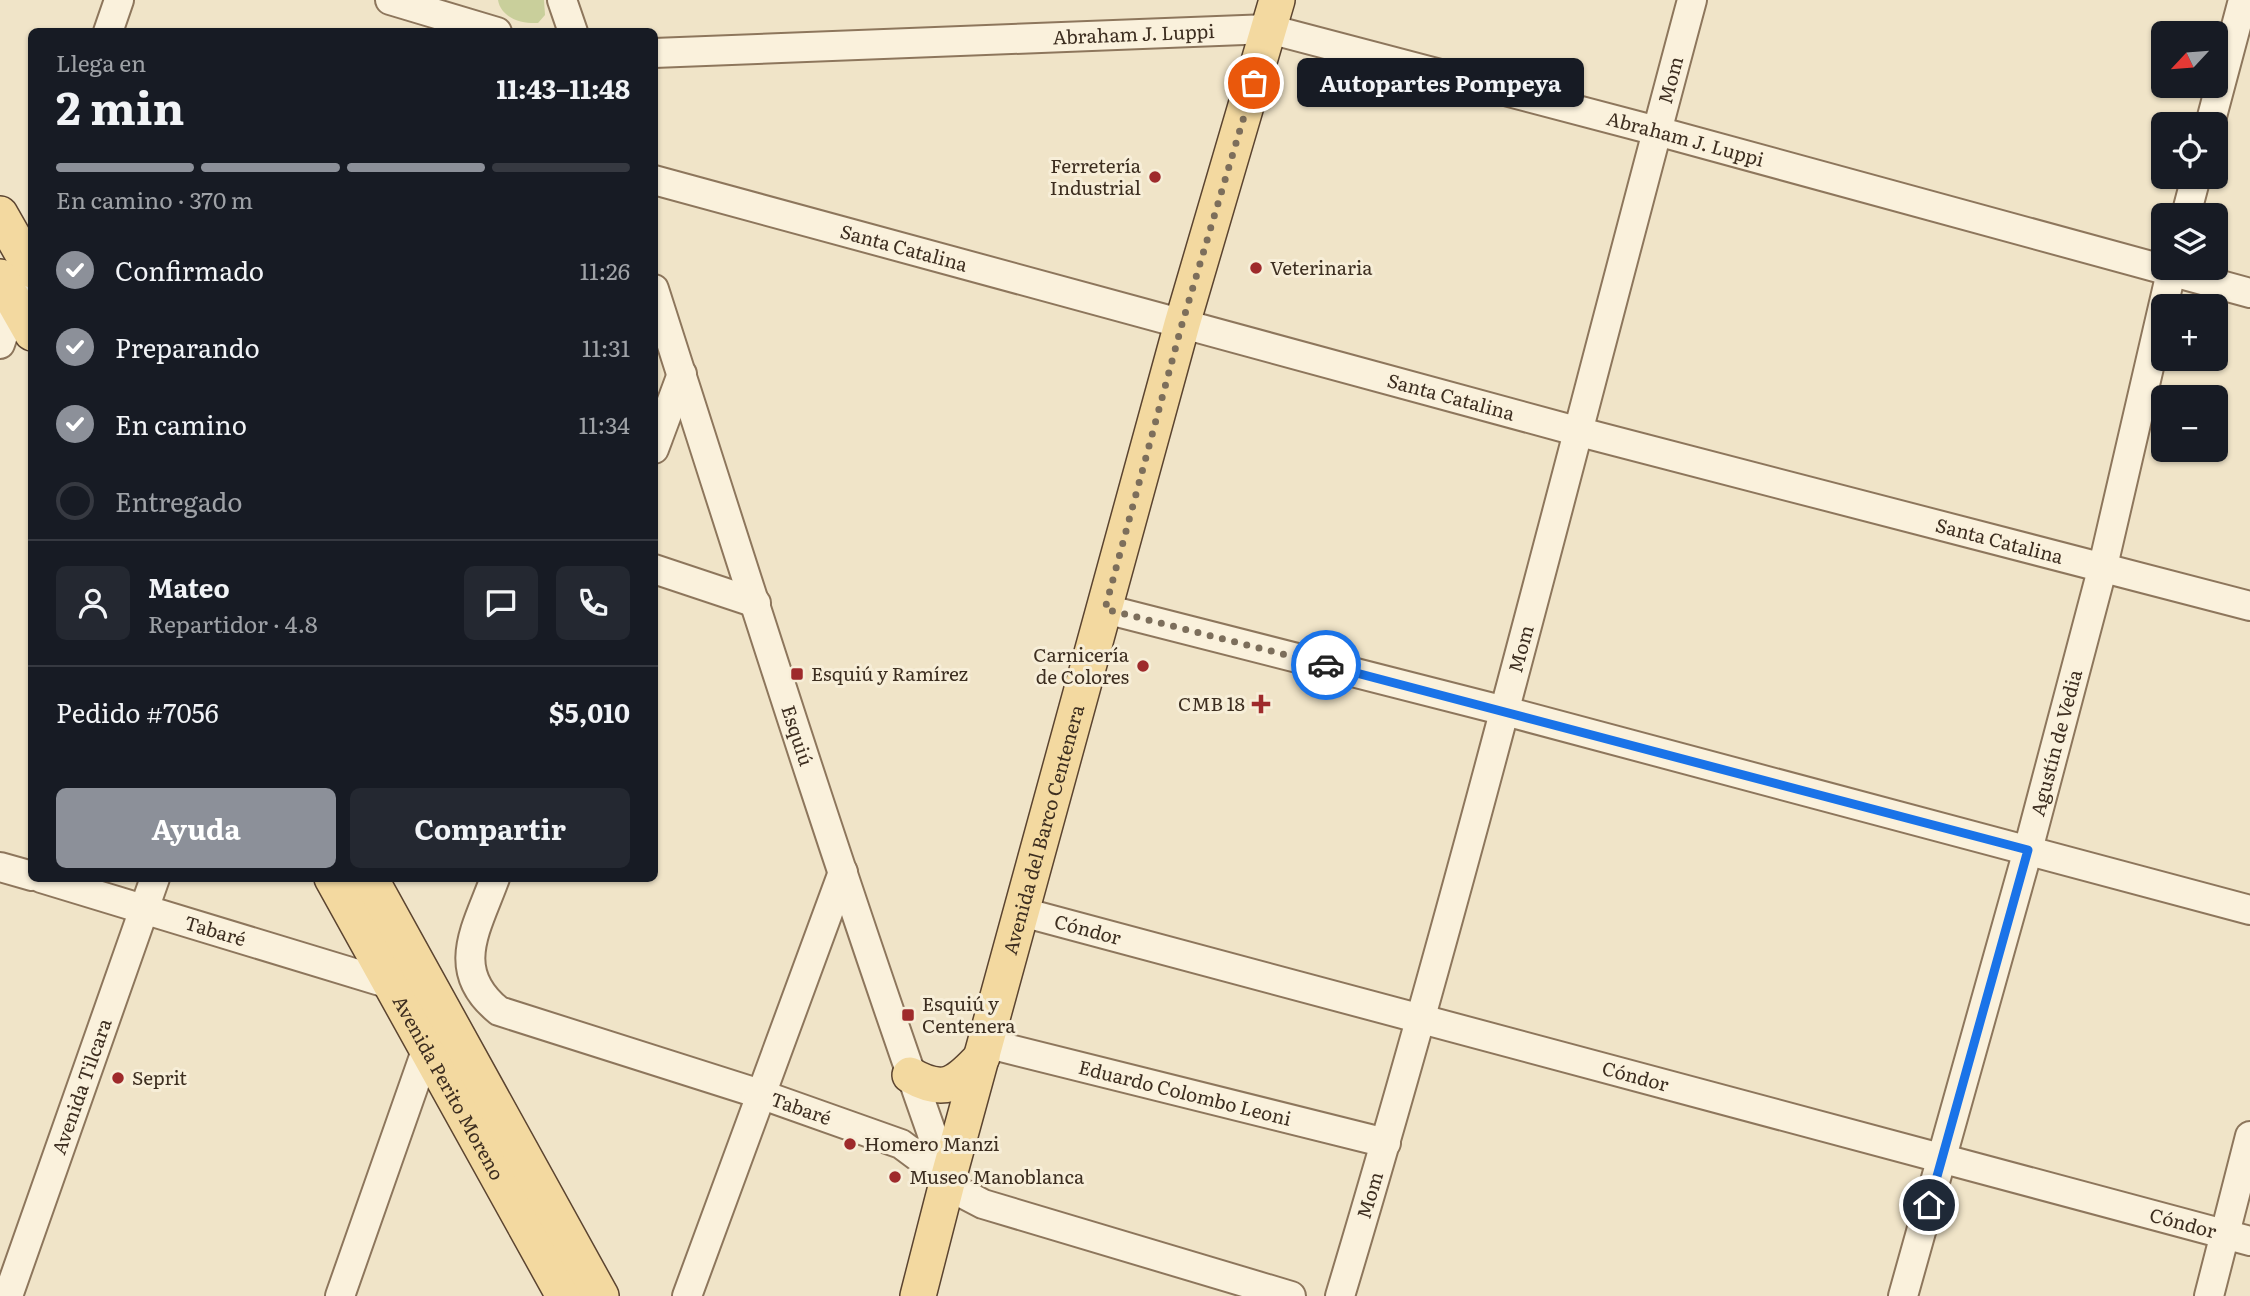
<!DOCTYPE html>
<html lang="es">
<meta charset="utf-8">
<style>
body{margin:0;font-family:Literata,serif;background:#242831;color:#f1f3f6;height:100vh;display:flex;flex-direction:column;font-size:26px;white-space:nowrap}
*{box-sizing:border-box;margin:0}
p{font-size:23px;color:#9ea1a6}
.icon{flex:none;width:38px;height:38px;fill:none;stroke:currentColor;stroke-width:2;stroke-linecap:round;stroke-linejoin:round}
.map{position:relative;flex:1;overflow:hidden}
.drawer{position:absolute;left:28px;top:28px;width:630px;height:854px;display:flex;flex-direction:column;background:#171b24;border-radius:10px;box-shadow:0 2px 5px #0004}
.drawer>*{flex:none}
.needle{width:46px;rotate:244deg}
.buttons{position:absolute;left:2151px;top:21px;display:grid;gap:14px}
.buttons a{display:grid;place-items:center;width:77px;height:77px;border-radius:10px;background:#171b24;box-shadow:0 2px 5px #0004;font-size:35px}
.pin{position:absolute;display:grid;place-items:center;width:60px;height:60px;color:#fff;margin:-30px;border:4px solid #fff;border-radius:50%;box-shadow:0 2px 7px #0007}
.courier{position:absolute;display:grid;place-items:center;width:70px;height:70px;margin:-35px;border:5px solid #1a73e8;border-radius:50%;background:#fff;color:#222;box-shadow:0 2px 9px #0007}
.bubble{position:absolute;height:49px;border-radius:10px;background:#171b24;box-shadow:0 2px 5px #0004;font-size:23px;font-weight:700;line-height:49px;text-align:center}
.headline em{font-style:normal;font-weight:700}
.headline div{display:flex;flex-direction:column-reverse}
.headline{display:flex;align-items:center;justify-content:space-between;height:119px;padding:0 28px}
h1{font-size:46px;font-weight:700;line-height:52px}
.bar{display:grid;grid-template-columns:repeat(4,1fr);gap:10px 7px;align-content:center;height:84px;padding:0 28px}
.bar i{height:9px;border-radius:5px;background:#363941}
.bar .selected{background:#8c9099}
.bar p{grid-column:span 4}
.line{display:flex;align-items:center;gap:18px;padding:0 28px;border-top:2px solid #363941}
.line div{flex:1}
.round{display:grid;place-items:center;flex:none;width:74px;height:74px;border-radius:10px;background:#242831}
ol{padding:0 28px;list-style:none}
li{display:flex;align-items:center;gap:21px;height:77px}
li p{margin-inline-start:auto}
li .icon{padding:7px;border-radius:50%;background:#8c9099;color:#fff;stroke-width:4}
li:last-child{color:#9ea1a6}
li i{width:38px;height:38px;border:4px solid #363941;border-radius:50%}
.cta{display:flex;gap:14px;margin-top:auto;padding:14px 28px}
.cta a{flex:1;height:80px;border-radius:10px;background:#8c9099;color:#fff;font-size:28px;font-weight:700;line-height:80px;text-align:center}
.cta a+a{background:#242831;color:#f1f3f6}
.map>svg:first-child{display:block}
.green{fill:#c9cf9b}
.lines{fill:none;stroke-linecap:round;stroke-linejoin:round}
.minor-casing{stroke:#8d765c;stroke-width:32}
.major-casing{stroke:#5b4430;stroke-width:38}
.minor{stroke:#faf1dc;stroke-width:28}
.major{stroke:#f3d9a0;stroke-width:35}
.done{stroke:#7c6e5b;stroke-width:7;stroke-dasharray:0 12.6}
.route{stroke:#1a73e8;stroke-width:9}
.poi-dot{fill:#9e2a2b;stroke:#f7eed8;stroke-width:2.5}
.labels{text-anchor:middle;stroke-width:6;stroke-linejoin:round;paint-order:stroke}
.street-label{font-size:19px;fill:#3d2e20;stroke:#f7eed8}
.poi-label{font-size:19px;fill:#3d2e20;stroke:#f7eed8;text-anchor:start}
</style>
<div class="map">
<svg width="2250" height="1296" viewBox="0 0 2250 1296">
<rect width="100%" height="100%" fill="#f0e4c8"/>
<path class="green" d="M 498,0 L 544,0 L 545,15 L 538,23 C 522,24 501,18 498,0 Z"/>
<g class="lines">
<defs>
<g id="minor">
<path d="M 390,0 L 497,32"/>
<path d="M 562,0 L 573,32"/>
<path d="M 108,32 L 119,0"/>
<path id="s1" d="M 654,53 L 1269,29 L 1657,131 L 2250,293"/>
<path d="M 2210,124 L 2243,0"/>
<path id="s2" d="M 654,180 L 1580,432 L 2250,606"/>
<path d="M 2186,215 L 2196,177"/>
<path id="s3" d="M 654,289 C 749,586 843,885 948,1179"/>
<path d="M 0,344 L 19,290"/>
<path d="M 654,449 L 682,374"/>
<path d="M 654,569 L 756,603"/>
<path d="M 1105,609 L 1505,711 L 2250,910"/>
<path d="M 0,867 L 32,876"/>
<path id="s4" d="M 41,878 L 390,984"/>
<path id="s5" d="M 495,878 C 477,928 448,970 499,1011 L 760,1094 L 901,1144 L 948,1179 L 960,1192 L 983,1204 L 1291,1296"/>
<path id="s6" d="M 1022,912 L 2250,1241"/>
<path id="s7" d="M 985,1043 L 1386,1143"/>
<path id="s8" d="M 8,1296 L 155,878"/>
<path d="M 340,1296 L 427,1048"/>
<path d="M 687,1296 L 843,872"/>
<path id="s9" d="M 1340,1296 C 1469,867 1576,432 1692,0"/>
<path id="s10" d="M 1903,1296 L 2028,850 L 2103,566 L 2172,268"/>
<path d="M 2209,1296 L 2250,1136"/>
</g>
<g id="major">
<path d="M 0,214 L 32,270"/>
<path d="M 0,277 L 32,333"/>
<path id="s11" d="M 332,878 L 564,1296"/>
<path d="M 370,878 L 601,1296"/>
<path d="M 910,1075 C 945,1095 957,1084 982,1057"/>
<path id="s12" d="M 918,1296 L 948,1179 L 1182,324 L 1277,0"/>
</g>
</defs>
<use href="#minor" class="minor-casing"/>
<use href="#major" class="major-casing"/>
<use href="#minor" class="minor"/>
<use href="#major" class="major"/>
</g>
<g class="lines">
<path class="done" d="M 1254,83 L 1182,324 L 1105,609 L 1326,665"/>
<path class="route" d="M 1326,665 L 2028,850 L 1929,1205"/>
</g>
<g class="poi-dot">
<circle cx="1155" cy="177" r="7"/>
<circle cx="1256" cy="268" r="7"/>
<circle cx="1143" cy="666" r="7"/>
<rect x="790" y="667" width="14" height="14" rx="3.5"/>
<path d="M1257.5 693.5h7v7h7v7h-7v7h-7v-7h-7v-7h7z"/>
<rect x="901" y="1008" width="14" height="14" rx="3.5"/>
<circle cx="118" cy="1078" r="7"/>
<circle cx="850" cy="1144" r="7"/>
<circle cx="895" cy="1177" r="7"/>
</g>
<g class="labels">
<g class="street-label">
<text dy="7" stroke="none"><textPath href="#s1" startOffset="480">Abraham J. Luppi</textPath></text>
<text dy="7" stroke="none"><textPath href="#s9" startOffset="1260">Mom</textPath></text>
<text dy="7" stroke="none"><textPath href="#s1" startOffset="1046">Abraham J. Luppi</textPath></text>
<text dy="7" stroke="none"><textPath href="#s2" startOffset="259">Santa Catalina</textPath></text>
<text dy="7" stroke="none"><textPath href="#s2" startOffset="826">Santa Catalina</textPath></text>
<text dy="7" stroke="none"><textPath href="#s2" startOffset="1393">Santa Catalina</textPath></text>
<text dy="7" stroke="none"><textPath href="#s9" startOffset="672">Mom</textPath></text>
<text dy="7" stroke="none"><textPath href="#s3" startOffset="469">Esquiú</textPath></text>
<text dy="7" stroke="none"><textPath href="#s10" startOffset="574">Agustín de Vedia</textPath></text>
<text dy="7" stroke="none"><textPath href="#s12" startOffset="483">Avenida del Barco Centenera</textPath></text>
<text dy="7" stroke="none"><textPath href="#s6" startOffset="68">Cóndor</textPath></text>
<text dy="7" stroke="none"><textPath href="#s4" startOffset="182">Tabaré</textPath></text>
<text dy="7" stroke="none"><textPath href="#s6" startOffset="635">Cóndor</textPath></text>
<text dy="7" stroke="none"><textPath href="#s8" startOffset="222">Avenida Tilcara</textPath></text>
<text dy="7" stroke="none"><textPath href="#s11" startOffset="240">Avenida Perito Moreno</textPath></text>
<text dy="7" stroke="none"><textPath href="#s7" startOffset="206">Eduardo Colombo Leoni</textPath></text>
<text dy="7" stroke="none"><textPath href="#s5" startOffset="464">Tabaré</textPath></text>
<text dy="7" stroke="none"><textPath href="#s9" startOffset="105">Mom</textPath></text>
<text dy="7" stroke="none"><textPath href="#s6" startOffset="1202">Cóndor</textPath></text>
</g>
<g class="poi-label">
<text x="1141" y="173" text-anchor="end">Ferretería<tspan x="1141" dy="22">Industrial</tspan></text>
<text x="1270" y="275">Veterinaria</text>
<text x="1129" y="662" text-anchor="end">Carnicería<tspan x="1129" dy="22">de Colores</tspan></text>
<text x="811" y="681">Esquiú y Ramírez</text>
<text x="1245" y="711" text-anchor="end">CMB 18</text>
<text x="922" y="1011">Esquiú y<tspan x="922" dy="22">Centenera</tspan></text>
<text x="132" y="1085">Seprit</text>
<text x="864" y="1151">Homero Manzi</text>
<text x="909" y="1184">Museo Manoblanca</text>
</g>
</g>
</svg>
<div class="buttons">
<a><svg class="needle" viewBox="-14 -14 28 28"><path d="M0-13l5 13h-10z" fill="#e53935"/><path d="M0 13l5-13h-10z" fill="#9ea1a6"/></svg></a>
<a><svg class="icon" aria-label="locate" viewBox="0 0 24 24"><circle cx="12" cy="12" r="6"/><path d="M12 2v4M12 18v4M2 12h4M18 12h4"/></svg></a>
<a><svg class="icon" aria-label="layers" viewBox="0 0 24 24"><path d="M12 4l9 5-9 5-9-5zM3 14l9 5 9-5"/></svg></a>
<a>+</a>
<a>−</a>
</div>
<div class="pin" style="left:1254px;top:83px;background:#ea580c"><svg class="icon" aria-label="bag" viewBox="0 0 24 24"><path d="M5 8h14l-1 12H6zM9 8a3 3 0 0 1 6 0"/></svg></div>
<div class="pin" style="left:1929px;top:1205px;background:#1f2937"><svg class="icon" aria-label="home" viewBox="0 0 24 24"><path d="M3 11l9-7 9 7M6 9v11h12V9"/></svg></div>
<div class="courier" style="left:1326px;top:665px"><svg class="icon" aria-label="car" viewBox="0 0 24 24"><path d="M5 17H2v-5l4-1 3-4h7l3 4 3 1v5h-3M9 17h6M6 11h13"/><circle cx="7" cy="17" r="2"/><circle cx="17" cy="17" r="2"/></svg></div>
<div class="bubble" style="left:1297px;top:58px;width:287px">Autopartes Pompeya</div>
<section class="drawer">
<div class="headline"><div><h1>2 min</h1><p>Llega en</p></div><em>11:43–11:48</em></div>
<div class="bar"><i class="selected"></i><i class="selected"></i><i class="selected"></i><i></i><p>En camino · 370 m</p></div>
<ol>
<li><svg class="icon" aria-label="check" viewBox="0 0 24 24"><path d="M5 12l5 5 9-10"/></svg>Confirmado<p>11:26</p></li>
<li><svg class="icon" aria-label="check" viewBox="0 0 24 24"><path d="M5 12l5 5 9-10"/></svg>Preparando<p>11:31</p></li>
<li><svg class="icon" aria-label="check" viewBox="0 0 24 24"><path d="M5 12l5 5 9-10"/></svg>En camino<p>11:34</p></li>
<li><i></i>Entregado</li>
</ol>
<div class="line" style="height:126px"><a class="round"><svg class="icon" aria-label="person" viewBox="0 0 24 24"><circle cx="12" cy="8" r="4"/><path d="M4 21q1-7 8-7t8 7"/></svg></a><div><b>Mateo</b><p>Repartidor · 4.8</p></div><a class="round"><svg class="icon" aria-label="chat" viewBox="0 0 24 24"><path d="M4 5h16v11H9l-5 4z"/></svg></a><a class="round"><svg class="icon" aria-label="phone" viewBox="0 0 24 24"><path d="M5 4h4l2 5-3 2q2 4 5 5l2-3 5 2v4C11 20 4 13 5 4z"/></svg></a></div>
<div class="line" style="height:91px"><div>Pedido #7056</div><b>$5,010</b></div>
<div class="cta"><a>Ayuda</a><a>Compartir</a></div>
</section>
</div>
